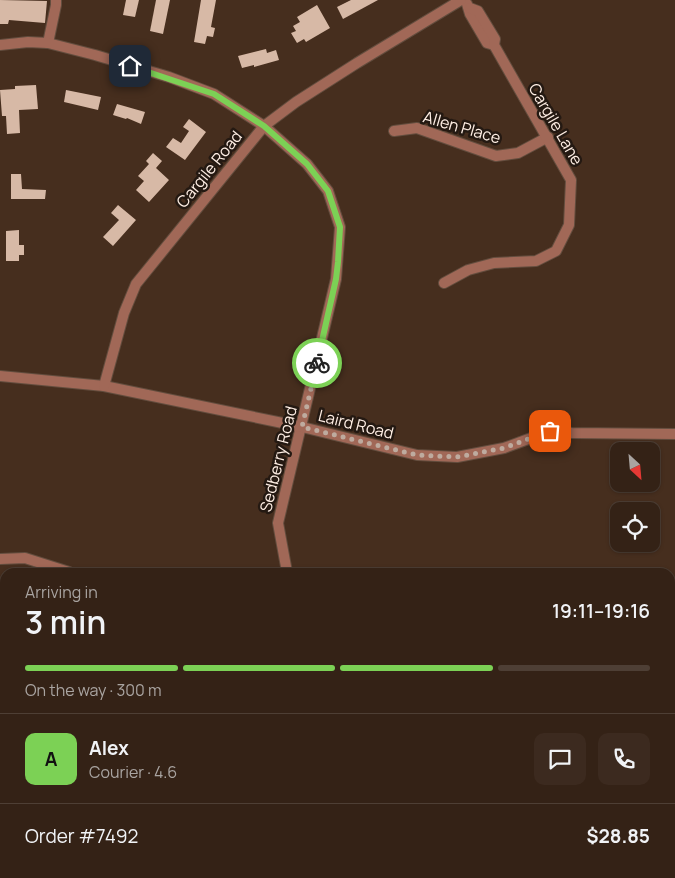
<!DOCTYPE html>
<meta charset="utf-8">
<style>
body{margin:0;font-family:Manrope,sans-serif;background:#3c2a1f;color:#f1f3f6;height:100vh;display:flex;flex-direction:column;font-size:19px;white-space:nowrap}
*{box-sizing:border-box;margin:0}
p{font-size:16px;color:#a9a4a1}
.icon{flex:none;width:28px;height:28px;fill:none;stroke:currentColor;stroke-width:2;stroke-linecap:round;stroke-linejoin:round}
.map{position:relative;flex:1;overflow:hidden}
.details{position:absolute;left:0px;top:568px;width:675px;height:311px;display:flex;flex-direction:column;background:#342216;border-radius:15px 15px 0 0;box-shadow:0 1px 4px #0004,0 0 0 1px #4e3f35}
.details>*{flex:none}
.needle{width:32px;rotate:154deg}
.buttons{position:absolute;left:610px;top:442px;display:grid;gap:10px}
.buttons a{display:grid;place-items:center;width:50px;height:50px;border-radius:10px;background:#342216;box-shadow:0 1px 4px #0004,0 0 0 1px #4e3f35;font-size:25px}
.pin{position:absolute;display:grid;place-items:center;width:42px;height:42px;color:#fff;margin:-21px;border-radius:10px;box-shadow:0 2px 8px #0006}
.courier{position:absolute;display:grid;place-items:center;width:50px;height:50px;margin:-25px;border:4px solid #7cd155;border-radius:50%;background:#fff;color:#222;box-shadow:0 1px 6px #0007}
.overview em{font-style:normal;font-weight:600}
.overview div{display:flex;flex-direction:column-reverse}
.overview{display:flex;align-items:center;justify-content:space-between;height:85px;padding:0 25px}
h1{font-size:32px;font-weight:600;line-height:38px}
.bar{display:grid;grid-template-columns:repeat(4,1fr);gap:8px 5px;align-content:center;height:60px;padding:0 25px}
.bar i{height:6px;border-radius:4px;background:#4e3f35}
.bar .active{background:#7cd155}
.bar p{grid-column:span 4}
.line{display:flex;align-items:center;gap:12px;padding:0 25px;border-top:1px solid #4e3f35}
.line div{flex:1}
.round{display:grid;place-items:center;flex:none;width:52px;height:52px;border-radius:10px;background:#3c2a1f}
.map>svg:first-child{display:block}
.building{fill:#d7b9a6}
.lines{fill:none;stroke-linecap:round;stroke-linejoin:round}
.minor-casing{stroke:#634d3e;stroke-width:12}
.minor{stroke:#a16857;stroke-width:10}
.done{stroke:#beab9f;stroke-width:5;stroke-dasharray:0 9}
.route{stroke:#7cd155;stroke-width:6}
.labels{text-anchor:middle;stroke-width:5;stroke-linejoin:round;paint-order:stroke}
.street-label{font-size:16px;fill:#feeee4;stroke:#241912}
</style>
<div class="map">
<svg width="675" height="878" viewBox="0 0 675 878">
<rect width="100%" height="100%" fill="#462e1e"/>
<g class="building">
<path d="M 0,0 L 47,1 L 45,23 L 9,20 L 8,24 L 0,24 Z"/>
<path d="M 126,0 L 139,0 L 135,17 L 123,15 Z"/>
<path d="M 156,0 L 170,0 L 163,34 L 150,31 Z"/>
<path d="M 201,0 L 216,0 L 211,27 L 215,28 L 213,37 L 207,36 L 205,44 L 194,42 Z"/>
<path d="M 351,0 L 378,0 L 343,19 L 337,7 Z"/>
<path d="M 317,5 L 330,28 L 306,42 L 304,39 L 297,43 L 291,33 L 296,31 L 293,26 L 300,22 L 297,17 Z"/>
<path d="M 266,49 L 267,53 L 276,50 L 279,60 L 254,67 L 254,65 L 242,68 L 238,56 Z"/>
<path d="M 36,85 L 38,109 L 19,110 L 20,133 L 7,134 L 6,116 L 2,116 L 0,90 L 15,89 L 15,86 Z"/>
<path d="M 66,90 L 101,97 L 98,110 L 64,102 Z"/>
<path d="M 117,104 L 145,112 L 141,124 L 127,118 L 126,119 L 113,115 Z"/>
<path d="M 189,119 L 206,132 L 185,160 L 166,147 L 173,138 L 181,143 L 189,131 L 183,127 Z"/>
<path d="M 153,153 L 162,161 L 156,168 L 169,180 L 149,202 L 136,190 L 144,181 L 138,176 L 149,164 L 146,161 Z"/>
<path d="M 11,174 L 21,174 L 22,189 L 46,190 L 45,199 L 11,199 Z"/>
<path d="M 118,205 L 136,220 L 113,246 L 103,237 L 119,220 L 111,213 Z"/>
<path d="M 19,230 L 19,245 L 24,245 L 24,255 L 19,255 L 19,261 L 6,261 L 6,231 Z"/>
</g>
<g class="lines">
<defs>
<g id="minor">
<path d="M 467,4 L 470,14 L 487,43 L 494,45"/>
<path d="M 48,43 L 56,5 L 56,0"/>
<path d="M 0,45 L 28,42 L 48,43 L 95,55 L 169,77 L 214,94 L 264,126 L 307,164 L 328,191 L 340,227 L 336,279 L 278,523 L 287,572"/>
<path d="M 394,131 L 417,128 L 496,156 L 518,153 L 548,137"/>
<path d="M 444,283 L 468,270 L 494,263 L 536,261 L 556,251 L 569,225 L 571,180 L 494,45 L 495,39 L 478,11 L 470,8"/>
<path d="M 0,376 L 104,386 L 302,427 L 417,455 L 457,457 L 504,448 L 550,431 L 572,433 L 675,434"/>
<path d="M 104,386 L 124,313 L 136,284 L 264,126 L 296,102 L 357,63 L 461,0"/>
<path d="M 0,559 L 25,558 L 69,572"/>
<path d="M 670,819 L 675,820"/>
<path d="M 162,874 L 162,878"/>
<path d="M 385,878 L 385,874"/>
</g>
</defs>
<use href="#minor" class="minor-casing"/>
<use href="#minor" class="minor"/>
</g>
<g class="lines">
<path class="done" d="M 317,363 L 302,427 L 417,455 L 457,457 L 504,448 L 550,431"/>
<path class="route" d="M 130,66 L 214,94 L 264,126 L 307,164 L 328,191 L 340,227 L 338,262 L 336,279 L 317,363"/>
</g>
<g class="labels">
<g class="street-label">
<text transform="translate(556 124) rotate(60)" y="6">Cargile Lane</text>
<text transform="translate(462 127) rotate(16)" y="6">Allen Place</text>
<text transform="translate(209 169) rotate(-51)" y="6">Cargile Road</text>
<text transform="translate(356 424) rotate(14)" y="6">Laird Road</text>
<text transform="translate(278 459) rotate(-76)" y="6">Sedberry Road</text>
</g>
</g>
</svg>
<div class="buttons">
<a><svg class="needle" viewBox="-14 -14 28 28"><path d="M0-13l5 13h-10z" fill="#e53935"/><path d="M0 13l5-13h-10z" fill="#a9a4a1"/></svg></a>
<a><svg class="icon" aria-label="locate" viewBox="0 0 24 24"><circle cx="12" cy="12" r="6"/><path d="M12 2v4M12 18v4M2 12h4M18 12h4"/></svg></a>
</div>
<div class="pin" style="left:550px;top:431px;background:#ea580c"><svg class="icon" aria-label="bag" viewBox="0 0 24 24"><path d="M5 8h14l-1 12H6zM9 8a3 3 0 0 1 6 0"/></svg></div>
<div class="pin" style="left:130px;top:66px;background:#1f2937"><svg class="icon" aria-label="home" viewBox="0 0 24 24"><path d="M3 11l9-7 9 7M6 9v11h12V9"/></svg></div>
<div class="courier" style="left:317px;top:363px"><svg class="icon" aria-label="bike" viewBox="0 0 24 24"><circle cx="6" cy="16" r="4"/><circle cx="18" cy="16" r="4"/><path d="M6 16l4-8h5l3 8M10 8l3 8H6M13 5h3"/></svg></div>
<section class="details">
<div class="overview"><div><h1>3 min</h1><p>Arriving in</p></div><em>19:11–19:16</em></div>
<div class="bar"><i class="active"></i><i class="active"></i><i class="active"></i><i></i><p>On the way · 300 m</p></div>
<div class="line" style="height:90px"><b class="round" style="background:#7cd155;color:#111">A</b><div><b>Alex</b><p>Courier · 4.6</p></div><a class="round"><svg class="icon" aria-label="chat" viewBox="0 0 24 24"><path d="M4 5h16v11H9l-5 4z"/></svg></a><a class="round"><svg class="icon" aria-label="phone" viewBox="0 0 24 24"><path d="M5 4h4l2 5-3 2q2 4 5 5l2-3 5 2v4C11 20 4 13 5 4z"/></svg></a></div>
<div class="line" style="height:65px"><div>Order #7492</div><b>$28.85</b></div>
</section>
</div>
